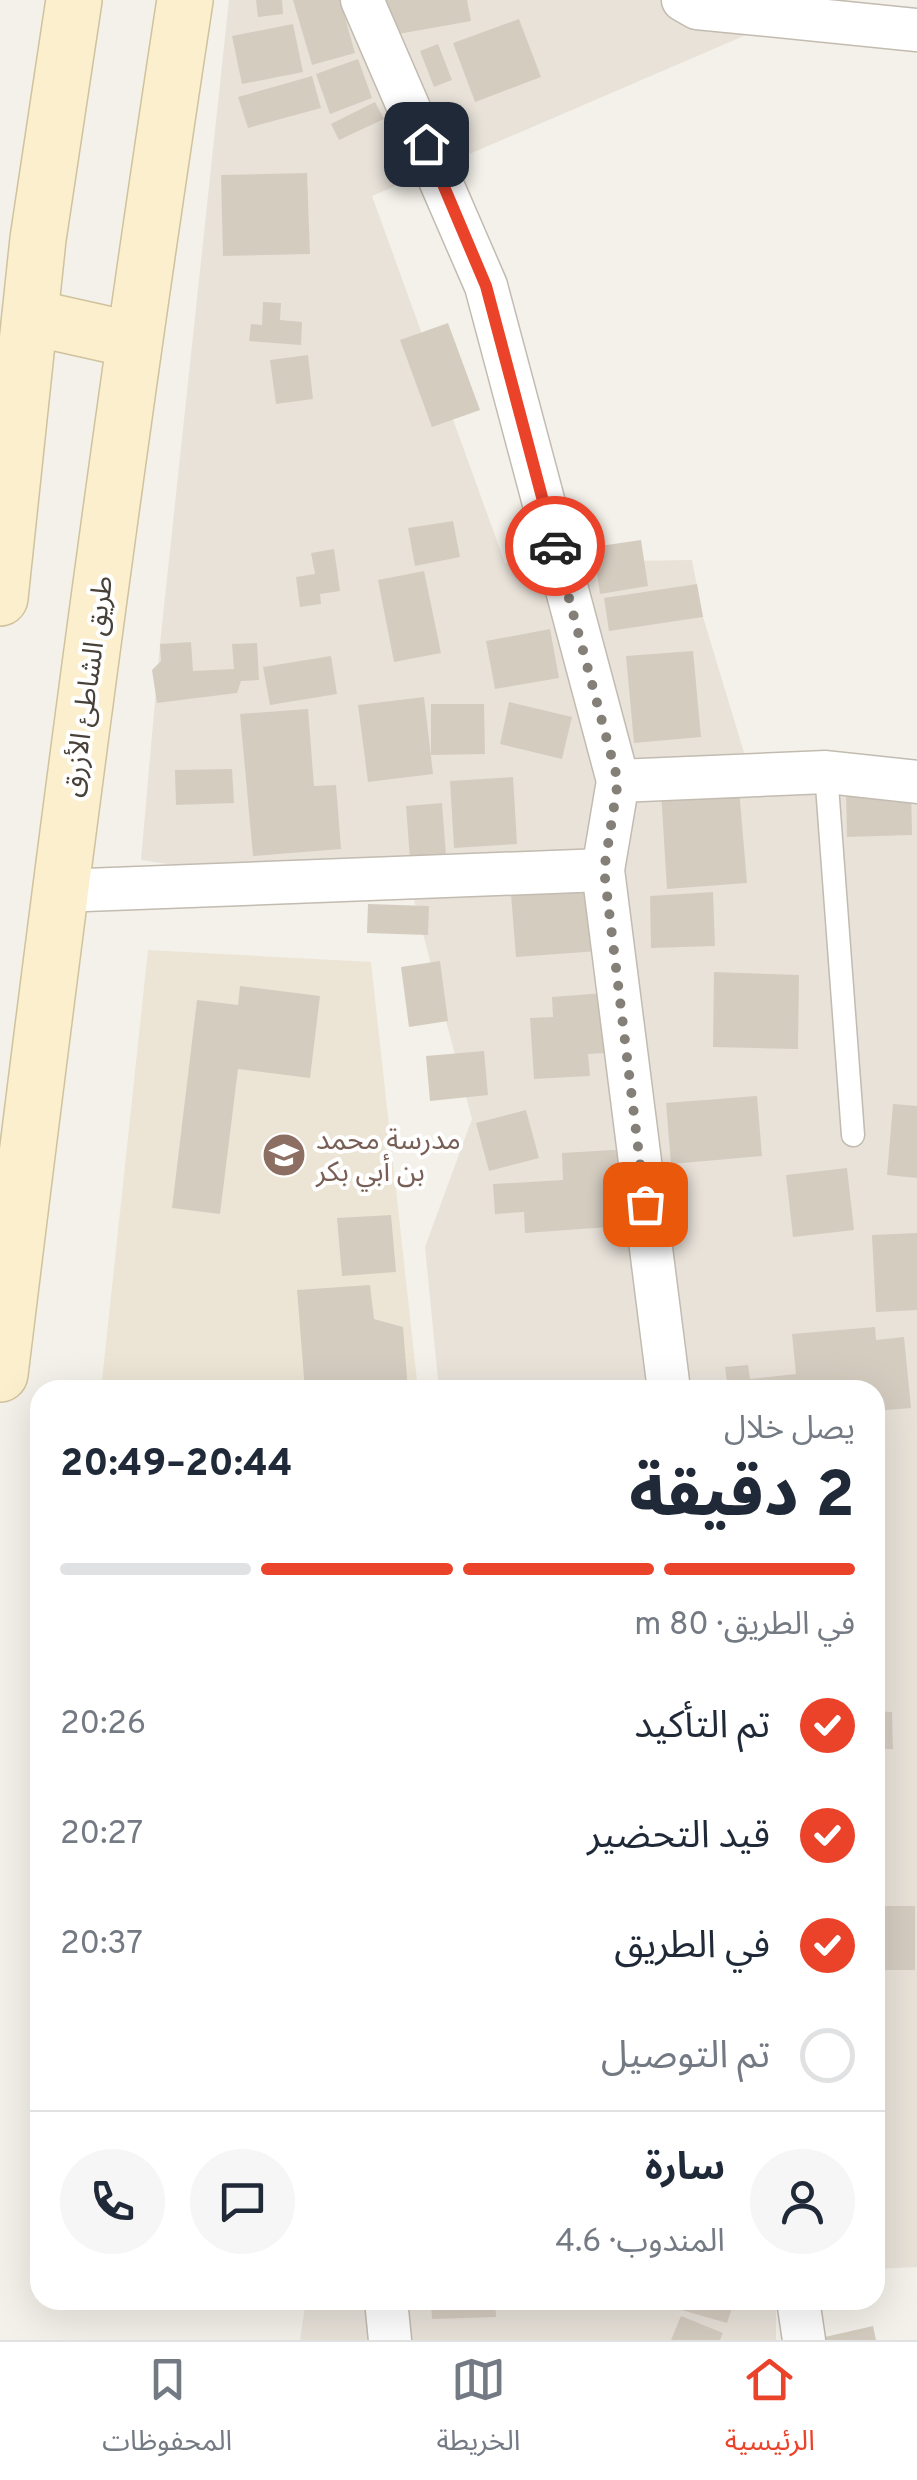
<!DOCTYPE html>
<html lang="ar">
<meta charset="utf-8">
<style>
body{margin:0;font-family:Overpass,"Noto Sans Arabic",sans-serif;background:#f6f6f7;color:#1f2937;direction:rtl;height:100vh;display:flex;flex-direction:column;font-size:38px;white-space:nowrap}
*{box-sizing:border-box;margin:0}
p{font-size:32px;color:#747a83}
.icon{flex:none;width:55px;height:55px;fill:none;stroke:currentColor;stroke-width:2;stroke-linecap:round;stroke-linejoin:round}
.map{position:relative;flex:1;overflow:hidden;direction:ltr}
.side{position:absolute;left:30px;top:1380px;width:855px;height:930px;display:flex;flex-direction:column;background:#fff;border-radius:30px;box-shadow:0 10px 40px #0002;direction:rtl}
.side>*{flex:none}
.pin{position:absolute;display:grid;place-items:center;width:85px;height:85px;color:#fff;margin:-42px;border-radius:20px;box-shadow:0 5px 15px #0006}
.courier{position:absolute;display:grid;place-items:center;width:100px;height:100px;margin:-50px;border:8px solid #eb422a;border-radius:50%;background:#fff;color:#222;box-shadow:0 2px 12px #0007}
.head em{font-style:normal;font-weight:800}
.head div{display:flex;flex-direction:column-reverse}
.head{display:flex;align-items:center;justify-content:space-between;height:170px;padding:0 30px}
h1{font-size:65px;font-weight:800;line-height:75px}
.bar{display:grid;grid-template-columns:repeat(4,1fr);gap:15px 10px;align-content:center;height:120px;padding:0 30px}
.bar i{height:12px;border-radius:8px;background:#e0e1e3}
.bar .current{background:#eb422a}
.bar p{grid-column:span 4}
.line{display:flex;align-items:center;gap:25px;padding:0 30px;border-top:2px solid #e0e1e3}
.line div{flex:1}
.round{display:grid;place-items:center;flex:none;width:105px;height:105px;border-radius:52px;background:#f6f6f7}
ol{padding:0 30px;list-style:none}
li{display:flex;align-items:center;gap:30px;height:110px}
li p{margin-inline-start:auto}
li .icon{padding:10px;border-radius:50%;background:#eb422a;color:#fff;stroke-width:4}
li:last-child{color:#747a83}
li i{width:55px;height:55px;border:5px solid #e0e1e3;border-radius:50%}
.menu{display:flex;justify-content:space-around;align-items:center;height:140px;border-top:2px solid #e0e1e3;background:#fff;font-size:28px;color:#747a83}
.menu a{display:grid;justify-items:center;gap:5px}
.menu .current{color:#eb422a}
.map>svg:first-child{display:block}
.residential{fill:#e8e2d9}
.education{fill:#ece5d5}
.building{fill:#d5ccc0}
.lines{fill:none;stroke-linecap:round;stroke-linejoin:round}
.lane-casing{stroke:#c2bbb0;stroke-width:25}
.street-casing{stroke:#c2bbb0;stroke-width:45}
.secondary-casing{stroke:#d0c29d;stroke-width:58}
.lane{stroke:#fff;stroke-width:22}
.street{stroke:#fff;stroke-width:42}
.secondary{stroke:#fbefcd;stroke-width:55}
.done{stroke:#847f77;stroke-width:10;stroke-dasharray:0 18}
.route{stroke:#eb422a;stroke-width:12}
.labels{text-anchor:middle;stroke-width:8;stroke-linejoin:round;paint-order:stroke}
.street-label{font-size:28px;fill:#484139;stroke:#fff}
.education-label{font-size:28px;fill:#785e54;stroke:#fff;text-anchor:start}
</style>
<div class="map">
<svg width="917" height="2340" viewBox="0 0 917 2340">
<rect width="100%" height="100%" fill="#f4f1ea"/>
<g class="residential">
<path d="M 229,0 L 827,0 L 372,196 L 505,563 L 692,560 L 703,617 L 746,759 L 917,777 L 917,2267 L 875,2269 L 875,1390 L 439,1390 L 425,1247 L 472,1119 L 414,900 L 141,860 L 160,644 Z"/>
<path d="M 306,2300 L 776,2300 L 776,2340 L 300,2340 Z"/>
</g>
<path class="education" d="M 148,950 L 371,962 L 418,1390 L 101,1390 Z"/>
<g class="building">
<path d="M 256,0 L 282,0 L 283,14 L 258,17 Z"/>
<path d="M 293,0 L 340,0 L 355,53 L 312,65 Z"/>
<path d="M 380,0 L 467,0 L 471,21 L 387,36 Z"/>
<path d="M 519,19 L 541,77 L 475,102 L 453,43 Z"/>
<path d="M 293,24 L 303,72 L 242,84 L 232,36 Z"/>
<path d="M 438,44 L 452,80 L 434,87 L 420,51 Z"/>
<path d="M 358,59 L 372,98 L 330,114 L 316,74 Z"/>
<path d="M 312,76 L 321,108 L 248,128 L 238,97 Z"/>
<path d="M 375,102 L 384,119 L 339,140 L 331,124 Z"/>
<path d="M 307,173 L 310,254 L 223,256 L 221,175 Z"/>
<path d="M 263,302 L 281,303 L 280,320 L 302,322 L 301,345 L 249,341 L 251,324 L 262,325 Z"/>
<path d="M 448,323 L 480,410 L 432,427 L 400,340 Z"/>
<path d="M 308,355 L 313,399 L 276,404 L 270,360 Z"/>
<path d="M 453,521 L 460,557 L 415,566 L 408,528 Z"/>
<path d="M 641,540 L 648,586 L 600,594 L 593,547 Z"/>
<path d="M 334,549 L 340,591 L 320,594 L 321,604 L 300,607 L 296,577 L 315,574 L 311,553 Z"/>
<path d="M 424,571 L 441,653 L 394,662 L 378,580 Z"/>
<path d="M 697,584 L 703,617 L 609,631 L 604,598 Z"/>
<path d="M 550,629 L 559,678 L 495,689 L 486,641 Z"/>
<path d="M 191,642 L 193,671 L 234,669 L 232,644 L 257,643 L 259,680 L 241,681 L 237,693 L 157,703 L 152,670 L 161,661 L 160,644 Z"/>
<path d="M 693,651 L 701,737 L 634,743 L 626,656 Z"/>
<path d="M 331,656 L 337,694 L 270,705 L 263,667 Z"/>
<path d="M 424,697 L 433,774 L 368,782 L 358,705 Z"/>
<path d="M 509,702 L 572,717 L 562,759 L 500,744 Z"/>
<path d="M 431,704 L 484,704 L 485,754 L 431,755 Z"/>
<path d="M 308,709 L 314,786 L 336,785 L 341,849 L 253,856 L 240,714 Z"/>
<path d="M 232,769 L 234,803 L 176,805 L 175,770 Z"/>
<path d="M 513,777 L 517,844 L 454,848 L 450,781 Z"/>
<path d="M 739,789 L 747,883 L 667,889 L 661,792 Z"/>
<path d="M 911,789 L 912,835 L 847,837 L 846,790 Z"/>
<path d="M 442,803 L 446,856 L 410,859 L 406,806 Z"/>
<path d="M 594,887 L 599,951 L 516,957 L 511,894 Z"/>
<path d="M 713,892 L 715,946 L 651,948 L 650,896 Z"/>
<path d="M 368,904 L 429,906 L 428,935 L 367,933 Z"/>
<path d="M 440,961 L 448,1021 L 409,1027 L 401,967 Z"/>
<path d="M 714,972 L 799,975 L 798,1049 L 713,1047 Z"/>
<path d="M 240,986 L 320,996 L 310,1078 L 238,1069 L 220,1214 L 172,1208 L 197,1000 L 238,1005 Z"/>
<path d="M 604,993 L 607,1053 L 588,1054 L 590,1076 L 534,1079 L 530,1018 L 553,1017 L 552,997 Z"/>
<path d="M 484,1051 L 488,1095 L 430,1101 L 426,1056 Z"/>
<path d="M 757,1096 L 762,1156 L 671,1164 L 666,1103 Z"/>
<path d="M 893,1104 L 917,1106 L 917,1178 L 887,1175 Z"/>
<path d="M 526,1110 L 539,1158 L 489,1171 L 476,1123 Z"/>
<path d="M 631,1149 L 636,1225 L 525,1233 L 524,1212 L 495,1214 L 493,1184 L 563,1180 L 562,1153 Z"/>
<path d="M 847,1168 L 854,1230 L 793,1237 L 786,1175 Z"/>
<path d="M 391,1215 L 396,1272 L 342,1276 L 337,1218 Z"/>
<path d="M 917,1233 L 917,1310 L 876,1312 L 872,1235 Z"/>
<path d="M 370,1285 L 374,1319 L 403,1327 L 408,1390 L 305,1390 L 297,1290 Z"/>
<path d="M 875,1327 L 876,1340 L 904,1337 L 911,1408 L 875,1411 L 875,1390 L 728,1390 L 725,1367 L 748,1365 L 750,1379 L 796,1374 L 792,1334 Z"/>
<path d="M 875,1711 L 892,1712 L 893,1749 L 875,1749 Z"/>
<rect x="875" y="1906" width="40" height="64"/>
<path d="M 875,2102 L 884,2148 L 875,2149 Z"/>
<path d="M 431,2300 L 495,2300 L 496,2317 L 432,2319 Z"/>
<path d="M 681,2300 L 716,2300 L 715,2304 L 732,2308 L 727,2323 L 678,2309 Z"/>
<path d="M 681,2316 L 723,2333 L 720,2340 L 671,2340 Z"/>
<path d="M 873,2326 L 876,2340 L 826,2340 L 825,2337 Z"/>
</g>
<g class="lines">
<defs>
<path id="lane" d="M 826,772 L 853,1135"/>
<g id="street">
<path d="M 362,0 L 486,286 L 618,781 L 603,870 L 669,1390"/>
<path d="M 683,0 L 697,8 L 917,30"/>
<path d="M 618,781 L 826,772 L 917,782"/>
<path d="M 59,891 L 603,870"/>
<path d="M 386,2300 L 390,2340"/>
<path d="M 798,2300 L 804,2340"/>
</g>
<g id="secondary">
<path d="M 30,317 L 133,340"/>
<path d="M 0,598 L 38,239 L 74,0"/>
<path d="M 0,1374 C 56,915 115,457 185,0"/>
</g>
</defs>
<use href="#lane" class="lane-casing"/>
<use href="#street" class="street-casing"/>
<use href="#secondary" class="secondary-casing"/>
<use href="#lane" class="lane"/>
<use href="#street" class="street"/>
<use href="#secondary" class="secondary"/>
</g>
<g class="lines">
<path class="done" d="M 555,546 L 618,781 L 604,870 L 645,1204"/>
<path class="route" d="M 426,144 L 486,286 L 555,546"/>
</g>
<defs>
<symbol id="school-disc" viewBox="-11 -11 22 22"><circle r="9.5" fill="#8d6e63" stroke="#fff"/><path d="M0-5L7-2L0 1L-7-2ZM-4 1L0 2.5L4 1V4Q0 6-4 4Z" fill="#fff"/></symbol>
</defs>
<g fill-rule="evenodd">
<use href="#school-disc" x="259" y="1130" width="50" height="50"/>
</g>
<g class="labels">
<g class="street-label">
<text transform="translate(87 686) rotate(-82)" y="10">طريق الشاطئ الأزرق</text>
</g>
<g class="education-label">
<text x="316" y="1149">مدرسة محمد<tspan x="316" dy="32">بن أبي بكر</tspan></text>
</g>
</g>
</svg>
<div class="pin" style="left:645px;top:1204px;background:#ea580c"><svg class="icon" aria-label="bag" viewBox="0 0 24 24"><path d="M5 8h14l-1 12H6zM9 8a3 3 0 0 1 6 0"/></svg></div>
<div class="pin" style="left:426px;top:144px;background:#1f2937"><svg class="icon" aria-label="home" viewBox="0 0 24 24"><path d="M3 11l9-7 9 7M6 9v11h12V9"/></svg></div>
<div class="courier" style="left:555px;top:546px"><svg class="icon" aria-label="car" viewBox="0 0 24 24"><path d="M5 17H2v-5l4-1 3-4h7l3 4 3 1v5h-3M9 17h6M6 11h13"/><circle cx="7" cy="17" r="2"/><circle cx="17" cy="17" r="2"/></svg></div>
<section class="side">
<div class="head"><div><h1>2 دقيقة</h1><p>يصل خلال</p></div><em>20:44–20:49</em></div>
<div class="bar"><i class="current"></i><i class="current"></i><i class="current"></i><i></i><p>في الطريق · 80 m</p></div>
<ol>
<li><svg class="icon" aria-label="check" viewBox="0 0 24 24"><path d="M5 12l5 5 9-10"/></svg>تم التأكيد<p>20:26</p></li>
<li><svg class="icon" aria-label="check" viewBox="0 0 24 24"><path d="M5 12l5 5 9-10"/></svg>قيد التحضير<p>20:27</p></li>
<li><svg class="icon" aria-label="check" viewBox="0 0 24 24"><path d="M5 12l5 5 9-10"/></svg>في الطريق<p>20:37</p></li>
<li><i></i>تم التوصيل</li>
</ol>
<div class="line" style="height:180px"><a class="round"><svg class="icon" aria-label="person" viewBox="0 0 24 24"><circle cx="12" cy="8" r="4"/><path d="M4 21q1-7 8-7t8 7"/></svg></a><div><b>سارة</b><p>المندوب · 4.6</p></div><a class="round"><svg class="icon" aria-label="chat" viewBox="0 0 24 24"><path d="M4 5h16v11H9l-5 4z"/></svg></a><a class="round"><svg class="icon" aria-label="phone" viewBox="0 0 24 24"><path d="M5 4h4l2 5-3 2q2 4 5 5l2-3 5 2v4C11 20 4 13 5 4z"/></svg></a></div>
</section>
</div>
<nav class="menu">
<a class="current"><svg class="icon" aria-label="home" viewBox="0 0 24 24"><path d="M3 11l9-7 9 7M6 9v11h12V9"/></svg>الرئيسية</a>
<a><svg class="icon" aria-label="map" viewBox="0 0 24 24"><path d="M3 6l6-2 6 2 6-2v14l-6 2-6-2-6 2zM9 4v14M15 6v14"/></svg>الخريطة</a>
<a><svg class="icon" aria-label="saved" viewBox="0 0 24 24"><path d="M7 4h10v16l-5-4-5 4z"/></svg>المحفوظات</a>
</nav>
